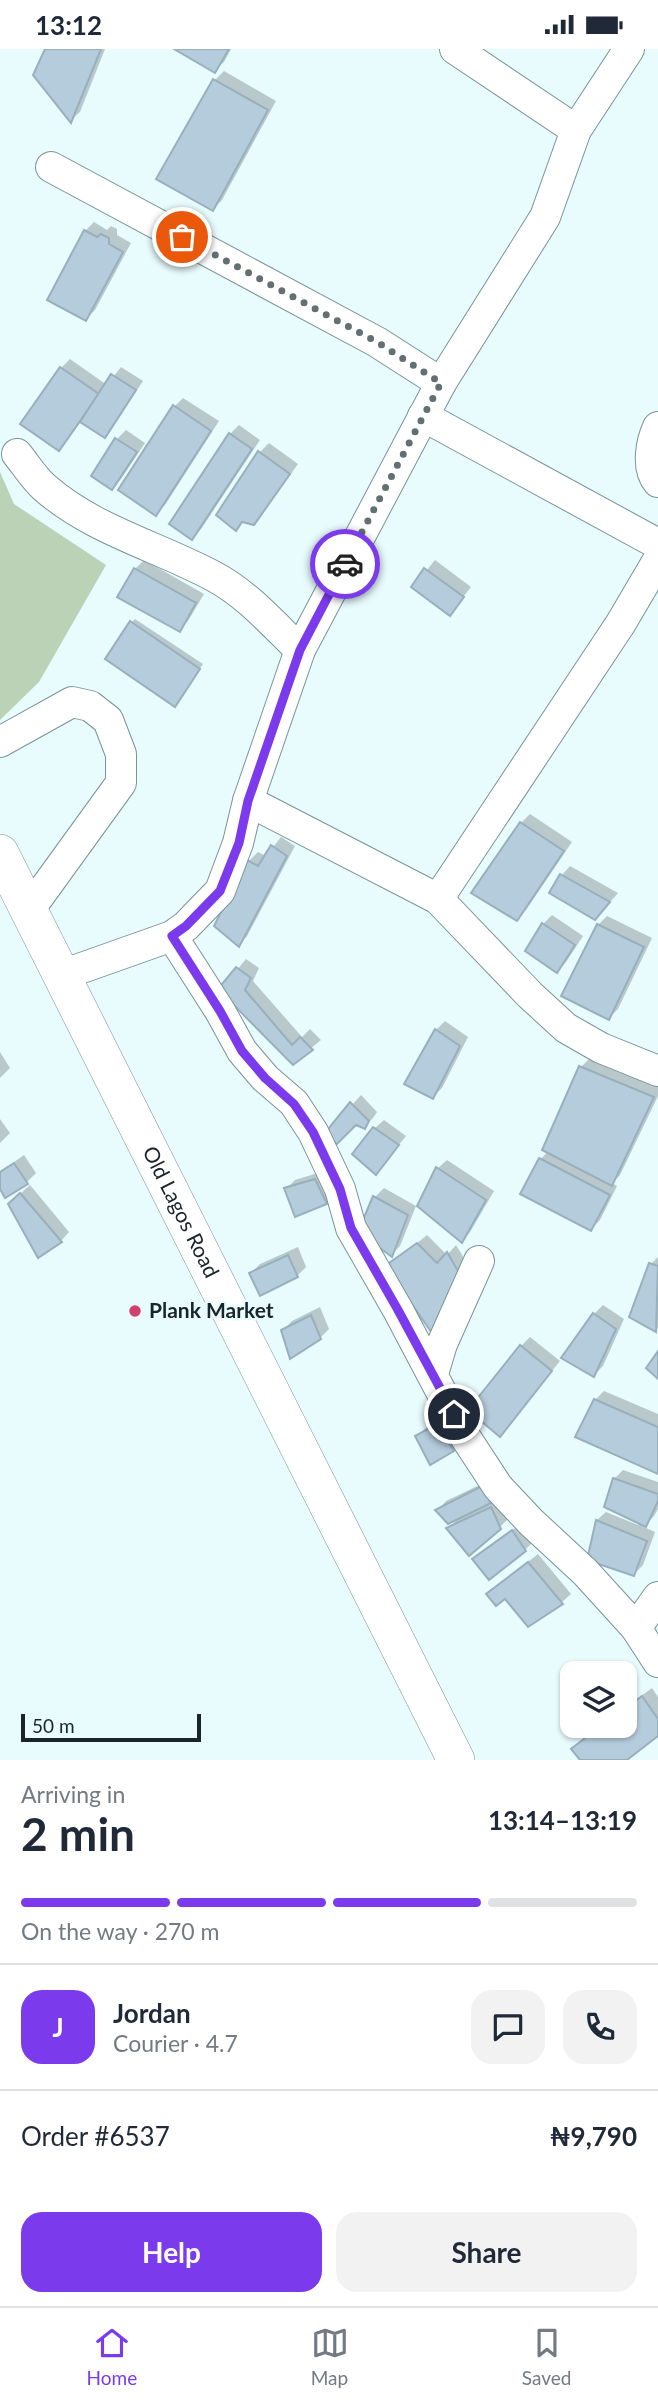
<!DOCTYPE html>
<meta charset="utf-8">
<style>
body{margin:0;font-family:Lato,sans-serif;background:#f2f2f3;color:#1f2937;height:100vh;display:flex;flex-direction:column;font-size:26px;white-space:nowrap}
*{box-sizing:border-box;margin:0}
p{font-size:23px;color:#747a83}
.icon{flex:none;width:38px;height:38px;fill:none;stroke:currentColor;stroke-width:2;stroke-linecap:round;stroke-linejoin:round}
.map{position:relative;height:1711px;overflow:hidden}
.side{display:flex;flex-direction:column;background:#fff;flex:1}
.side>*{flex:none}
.buttons{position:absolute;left:560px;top:1612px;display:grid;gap:14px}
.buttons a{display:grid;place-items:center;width:77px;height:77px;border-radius:14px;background:#fff;box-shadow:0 2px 5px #0004;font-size:35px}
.scale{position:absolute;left:21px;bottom:18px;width:180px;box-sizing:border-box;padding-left:7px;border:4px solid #1a2527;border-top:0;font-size:19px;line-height:24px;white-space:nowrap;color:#1a2527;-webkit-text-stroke:5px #e8fbfd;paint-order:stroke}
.pin{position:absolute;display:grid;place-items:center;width:60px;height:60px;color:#fff;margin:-30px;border:4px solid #fff;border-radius:50%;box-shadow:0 2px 7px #0007}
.courier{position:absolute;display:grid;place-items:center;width:70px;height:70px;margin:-35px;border:5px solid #7c3aed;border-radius:50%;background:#fff;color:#222;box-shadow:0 2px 9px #0007}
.overview em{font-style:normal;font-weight:700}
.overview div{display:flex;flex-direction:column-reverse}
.overview{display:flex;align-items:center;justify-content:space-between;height:119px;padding:0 21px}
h1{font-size:46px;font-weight:700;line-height:52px}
.bar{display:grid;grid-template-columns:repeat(4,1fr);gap:10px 7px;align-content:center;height:84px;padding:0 21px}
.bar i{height:9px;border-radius:5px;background:#e0e1e3}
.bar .active{background:#7c3aed}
.bar p{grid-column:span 4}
.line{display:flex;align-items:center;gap:18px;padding:0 21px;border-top:2px solid #e0e1e3}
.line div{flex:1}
.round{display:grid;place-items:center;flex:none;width:74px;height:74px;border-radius:21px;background:#f2f2f3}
.button{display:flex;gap:14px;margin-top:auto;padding:14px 21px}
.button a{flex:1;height:80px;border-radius:21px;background:#7c3aed;color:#fff;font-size:28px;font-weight:700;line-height:80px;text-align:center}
.button a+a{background:#f2f2f3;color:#1f2937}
.status{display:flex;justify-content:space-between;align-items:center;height:49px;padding:0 35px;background:#fff;direction:ltr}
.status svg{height:19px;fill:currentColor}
.menu{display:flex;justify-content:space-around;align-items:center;height:98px;border-top:2px solid #e0e1e3;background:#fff;font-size:19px;color:#747a83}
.menu a{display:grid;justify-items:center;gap:4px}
.menu .active{color:#7c3aed}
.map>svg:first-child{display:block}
.green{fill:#bcd2b6}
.shadow{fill:#0003}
.building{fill:#b5ccdc;stroke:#98afbd;stroke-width:2}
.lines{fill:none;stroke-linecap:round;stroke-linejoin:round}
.minor-casing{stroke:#779497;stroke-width:32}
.major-casing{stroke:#779497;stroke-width:38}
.minor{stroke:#fff;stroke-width:30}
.major{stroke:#fff;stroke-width:37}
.done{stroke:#627072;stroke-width:7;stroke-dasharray:0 12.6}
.route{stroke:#7c3aed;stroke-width:9}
.poi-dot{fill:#d0426c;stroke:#e8fbfd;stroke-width:2.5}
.labels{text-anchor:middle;stroke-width:5;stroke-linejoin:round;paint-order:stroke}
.street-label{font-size:21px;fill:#1a2527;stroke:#e8fbfd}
.poi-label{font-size:21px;font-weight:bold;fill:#1a2527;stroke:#e8fbfd;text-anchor:start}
</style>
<div class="status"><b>13:12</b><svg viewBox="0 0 49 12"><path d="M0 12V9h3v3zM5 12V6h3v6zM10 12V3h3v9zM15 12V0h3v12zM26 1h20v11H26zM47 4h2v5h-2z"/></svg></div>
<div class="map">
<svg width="658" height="1711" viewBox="0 0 658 1711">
<rect width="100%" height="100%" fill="#e8fbfd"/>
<path class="green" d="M 0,423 L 14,455 L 106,516 L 39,633 L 0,671 Z"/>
<g class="shadow">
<path d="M 47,0 L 105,0 L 80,63 L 71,71 Z"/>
<path d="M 178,0 L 231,0 L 224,13 L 215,21 Z"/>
<path d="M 224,22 L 276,52 L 222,151 L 213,160 L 158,129 L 215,31 Z"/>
<path d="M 94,173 L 107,181 L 111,177 L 117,180 L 117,186 L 131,194 L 95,261 L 86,270 L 85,182 Z"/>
<path d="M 70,310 L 107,336 L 121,318 L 143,332 L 113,378 L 104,387 L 81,372 L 59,400 L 61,319 Z"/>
<path d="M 183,349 L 219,372 L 165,456 L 156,465 L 174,358 Z"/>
<path d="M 239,376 L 260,391 L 201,480 L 192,489 L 230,385 Z"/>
<path d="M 126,381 L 145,394 L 121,430 L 112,439 L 117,390 Z"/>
<path d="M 269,394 L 298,415 L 262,465 L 253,474 L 244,471 L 236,479 L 218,465 L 260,403 Z"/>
<path d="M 144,511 L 204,545 L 188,572 L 179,581 L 135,520 Z"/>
<path d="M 435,511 L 471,538 L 450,565 L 413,538 Z"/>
<path d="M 135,570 L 203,615 L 178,652 L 131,574 Z"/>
<path d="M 530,765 L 572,793 L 526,861 L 517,870 L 521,774 Z"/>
<path d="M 281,788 L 295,797 L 247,887 L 239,896 L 249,812 L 258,803 L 266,807 Z"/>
<path d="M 570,817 L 618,844 L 604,860 L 551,844 L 562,826 Z"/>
<path d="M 552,866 L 583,887 L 566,913 L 557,922 L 543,875 Z"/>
<path d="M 607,867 L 652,889 L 618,960 L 609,969 L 598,876 Z"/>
<path d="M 246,910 L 259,919 L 253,932 L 302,988 L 310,980 L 321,991 L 293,1014 L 221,940 Z"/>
<path d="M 445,972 L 468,988 L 442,1039 L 433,1048 L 436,981 Z"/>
<path d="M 0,1003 L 10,1019 L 0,1029 Z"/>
<path d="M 590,1009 L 658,1037 L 658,1047 L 620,1126 L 612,1134 L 617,1137 L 600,1171 L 591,1180 L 541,1110 L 548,1102 L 581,1018 Z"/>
<path d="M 361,1046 L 377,1063 L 373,1069 L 364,1078 L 355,1073 L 326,1085 Z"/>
<path d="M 0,1070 L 10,1084 L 0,1094 Z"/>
<path d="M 384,1071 L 406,1087 L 376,1124 L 375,1079 Z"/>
<path d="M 24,1106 L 36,1124 L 27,1133 L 6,1146 L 0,1137 L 0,1123 Z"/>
<path d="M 447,1111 L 494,1142 L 470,1183 L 462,1192 L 438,1119 Z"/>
<path d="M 324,1122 L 335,1144 L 326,1153 L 296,1166 L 286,1140 L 295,1131 Z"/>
<path d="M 30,1136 L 69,1183 L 61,1192 L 19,1146 Z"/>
<path d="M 384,1139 L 416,1157 L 400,1197 L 392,1205 L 361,1182 L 375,1148 Z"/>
<path d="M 427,1186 L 447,1206 L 456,1196 L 470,1219 L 440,1273 L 388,1218 Z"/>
<path d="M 298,1198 L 306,1218 L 297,1227 L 261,1245 L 251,1224 L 260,1215 Z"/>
<path d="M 658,1208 L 658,1279 L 656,1281 L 651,1215 Z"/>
<path d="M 603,1256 L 624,1270 L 603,1317 L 594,1326 L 594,1265 Z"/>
<path d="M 320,1258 L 329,1280 L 320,1289 L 283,1281 L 292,1272 Z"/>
<path d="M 530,1288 L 560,1312 L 508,1376 L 521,1297 Z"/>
<path d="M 604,1342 L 658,1365 L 658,1423 L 595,1351 Z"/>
<path d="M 446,1367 L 462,1391 L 453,1400 L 431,1413 L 417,1388 L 426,1379 Z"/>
<path d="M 623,1421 L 658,1433 L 658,1460 L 654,1467 L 644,1478 L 655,1483 L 643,1516 L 634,1525 L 589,1510 L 597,1471 L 606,1463 L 638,1476 L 639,1473 L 614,1430 Z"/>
<path d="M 492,1430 L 499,1444 L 487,1456 L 500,1451 L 509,1469 L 500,1478 L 449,1479 L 461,1467 L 438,1461 L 446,1452 Z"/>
<path d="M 522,1474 L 534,1492 L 525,1501 L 474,1510 Z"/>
<path d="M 538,1505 L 571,1545 L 562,1553 L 528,1576 L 497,1537 Z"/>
<path d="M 652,1639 L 658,1648 L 658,1685 L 624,1711 L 582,1711 L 573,1700 L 602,1676 L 625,1676 L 625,1659 Z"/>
</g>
<g class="building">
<path d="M 45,0 L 101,0 L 71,74 L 33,26 Z"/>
<path d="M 174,0 L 229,0 L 215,24 Z"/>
<path d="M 213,30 L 268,61 L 213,162 L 156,130 Z"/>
<path d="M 84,181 L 97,188 L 101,185 L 109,189 L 109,195 L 123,203 L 86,272 L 47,251 Z"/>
<path d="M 60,318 L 99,345 L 59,402 L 20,375 Z"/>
<path d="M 111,325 L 136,341 L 105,389 L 80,373 Z"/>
<path d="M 173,356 L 211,382 L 156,467 L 118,441 Z"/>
<path d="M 229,384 L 252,400 L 192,491 L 169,475 Z"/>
<path d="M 115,389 L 137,403 L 112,441 L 91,427 Z"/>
<path d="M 258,402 L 290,425 L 254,476 L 242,473 L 236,482 L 216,466 Z"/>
<path d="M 134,519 L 196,554 L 180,583 L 117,548 Z"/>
<path d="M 424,519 L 464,548 L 450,567 L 411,538 Z"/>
<path d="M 130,572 L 200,620 L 175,658 L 105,610 Z"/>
<path d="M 520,773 L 564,802 L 517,872 L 471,844 Z"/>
<path d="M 271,796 L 287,807 L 239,898 L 214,877 L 247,811 L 258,817 Z"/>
<path d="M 560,825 L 610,853 L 595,871 L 549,844 Z"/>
<path d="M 542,874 L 575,896 L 557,924 L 525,902 Z"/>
<path d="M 597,875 L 644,898 L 609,971 L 561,947 Z"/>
<path d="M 236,918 L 251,929 L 245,941 L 292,996 L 300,988 L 313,1001 L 293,1016 L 218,940 Z"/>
<path d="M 435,980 L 460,997 L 433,1050 L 404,1035 Z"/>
<path d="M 579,1017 L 654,1048 L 612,1137 L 542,1101 Z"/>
<path d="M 350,1053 L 369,1072 L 365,1080 L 356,1076 L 337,1095 L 324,1085 Z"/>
<path d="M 373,1078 L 399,1096 L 376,1126 L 352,1105 Z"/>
<path d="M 539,1109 L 610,1146 L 591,1182 L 520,1145 Z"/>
<path d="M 14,1114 L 28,1135 L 5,1149 L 0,1140 L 0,1123 Z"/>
<path d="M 436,1118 L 486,1151 L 462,1194 L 417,1157 Z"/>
<path d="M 315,1130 L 327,1155 L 295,1168 L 284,1139 Z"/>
<path d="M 20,1144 L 62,1193 L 38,1209 L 8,1155 Z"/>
<path d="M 373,1147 L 408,1166 L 392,1208 L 358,1183 Z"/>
<path d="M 417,1194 L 437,1214 L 447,1203 L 462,1229 L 432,1284 L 385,1217 Z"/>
<path d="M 288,1206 L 298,1228 L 260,1247 L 249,1224 Z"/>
<path d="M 649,1214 L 658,1217 L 656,1283 L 629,1268 Z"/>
<path d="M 593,1264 L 616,1280 L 594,1328 L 561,1309 Z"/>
<path d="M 311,1266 L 321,1290 L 290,1310 L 281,1281 Z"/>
<path d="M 520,1296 L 552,1322 L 500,1388 L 468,1361 Z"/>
<path d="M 658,1302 L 658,1330 L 646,1319 Z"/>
<path d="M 594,1350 L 658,1378 L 658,1425 L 575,1388 Z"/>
<path d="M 437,1375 L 454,1402 L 430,1416 L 415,1387 Z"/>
<path d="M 613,1429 L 658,1445 L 658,1452 L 646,1478 L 604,1458 Z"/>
<path d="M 482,1437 L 491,1454 L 448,1475 L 435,1461 Z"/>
<path d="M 491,1458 L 501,1480 L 469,1507 L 446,1479 Z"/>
<path d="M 596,1471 L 647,1492 L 634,1527 L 587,1511 Z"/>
<path d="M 512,1481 L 526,1502 L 489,1531 L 472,1510 Z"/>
<path d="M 528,1513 L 563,1555 L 528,1578 L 505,1550 L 496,1557 L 486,1545 Z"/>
<path d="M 642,1647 L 658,1670 L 658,1687 L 627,1711 L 580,1711 L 571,1700 L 602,1676 L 625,1676 L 625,1660 Z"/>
</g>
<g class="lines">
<defs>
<g id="minor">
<path d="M 455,0 L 576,81"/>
<path d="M 51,118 L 377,293 L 441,334"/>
<path d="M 423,367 L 658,495"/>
<path d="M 658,378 C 651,393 646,419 658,433"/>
<path d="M 17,405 C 26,416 34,429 44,438 C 92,481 160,498 215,528 C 248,546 273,575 300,601"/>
<path d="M 0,693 L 72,653 L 90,657 L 108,671 L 121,705 L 121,734 L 29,861"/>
<path d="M 248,752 L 438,850 L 530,946 L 566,979 L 601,999 L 658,1022"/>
<path d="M 438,850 L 621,574 L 658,511"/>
<path d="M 172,887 L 220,962 L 242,1002 L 265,1029 L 294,1054 L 313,1083 L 340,1140 L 351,1179 L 398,1261 L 464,1386 L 498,1438 L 531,1473 L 585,1523 L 636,1579 L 658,1613"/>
<path d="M 62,926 L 172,887 L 186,877 L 220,842 L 238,794 L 248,752 L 300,601 L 441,334 L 545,168 L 576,81 L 629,0"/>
<path d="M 433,1325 L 442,1295 L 479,1212"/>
<path d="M 636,1579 L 658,1548"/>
</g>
<g id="major">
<path id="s1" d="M 0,804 L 456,1711"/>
</g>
</defs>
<use href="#minor" class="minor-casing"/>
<use href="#major" class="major-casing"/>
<use href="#minor" class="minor"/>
<use href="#major" class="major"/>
</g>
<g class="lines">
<path class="done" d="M 182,188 L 377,293 L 441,334 L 345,515"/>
<path class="route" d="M 345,515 L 300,601 L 248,752 L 239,794 L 220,842 L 186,877 L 172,887 L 220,962 L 242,1002 L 265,1029 L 294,1055 L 313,1083 L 340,1140 L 351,1179 L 398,1261 L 454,1365"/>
</g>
<circle class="poi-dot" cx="135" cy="1262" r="7"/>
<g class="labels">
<g class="street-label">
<text dy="7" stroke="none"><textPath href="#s1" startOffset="402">Old Lagos Road</textPath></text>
</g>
<g class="poi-label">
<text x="149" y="1269">Plank Market</text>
</g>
</g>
</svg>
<div class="buttons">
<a><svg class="icon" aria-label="layers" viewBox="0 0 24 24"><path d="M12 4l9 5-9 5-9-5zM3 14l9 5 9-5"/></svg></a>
</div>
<div class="scale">50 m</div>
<div class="pin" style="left:182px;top:188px;background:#ea580c"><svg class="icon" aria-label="bag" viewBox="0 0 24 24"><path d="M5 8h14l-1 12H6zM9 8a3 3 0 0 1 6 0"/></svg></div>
<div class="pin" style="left:454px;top:1365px;background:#1f2937"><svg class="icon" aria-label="home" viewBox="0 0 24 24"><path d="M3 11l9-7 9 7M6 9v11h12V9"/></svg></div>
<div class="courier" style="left:345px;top:515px"><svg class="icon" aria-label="car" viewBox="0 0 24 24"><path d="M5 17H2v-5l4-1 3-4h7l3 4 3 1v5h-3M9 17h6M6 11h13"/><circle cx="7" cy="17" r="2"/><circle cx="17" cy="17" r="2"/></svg></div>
</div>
<section class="side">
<div class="overview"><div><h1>2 min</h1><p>Arriving in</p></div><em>13:14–13:19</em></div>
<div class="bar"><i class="active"></i><i class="active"></i><i class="active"></i><i></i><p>On the way · 270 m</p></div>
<div class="line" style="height:126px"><b class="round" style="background:#7c3aed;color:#fff">J</b><div><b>Jordan</b><p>Courier · 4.7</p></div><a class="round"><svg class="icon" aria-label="chat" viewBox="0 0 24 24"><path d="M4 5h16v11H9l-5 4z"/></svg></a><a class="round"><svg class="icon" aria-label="phone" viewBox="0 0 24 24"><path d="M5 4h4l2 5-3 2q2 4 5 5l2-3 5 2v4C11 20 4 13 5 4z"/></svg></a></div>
<div class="line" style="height:91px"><div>Order #6537</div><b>₦9,790</b></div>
<div class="button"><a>Help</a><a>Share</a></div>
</section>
<nav class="menu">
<a class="active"><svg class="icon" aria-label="home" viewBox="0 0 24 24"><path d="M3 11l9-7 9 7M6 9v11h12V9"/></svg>Home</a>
<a><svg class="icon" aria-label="map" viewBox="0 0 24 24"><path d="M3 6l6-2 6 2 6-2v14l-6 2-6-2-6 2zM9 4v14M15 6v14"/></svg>Map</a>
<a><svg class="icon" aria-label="saved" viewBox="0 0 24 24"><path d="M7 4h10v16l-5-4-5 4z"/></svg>Saved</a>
</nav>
